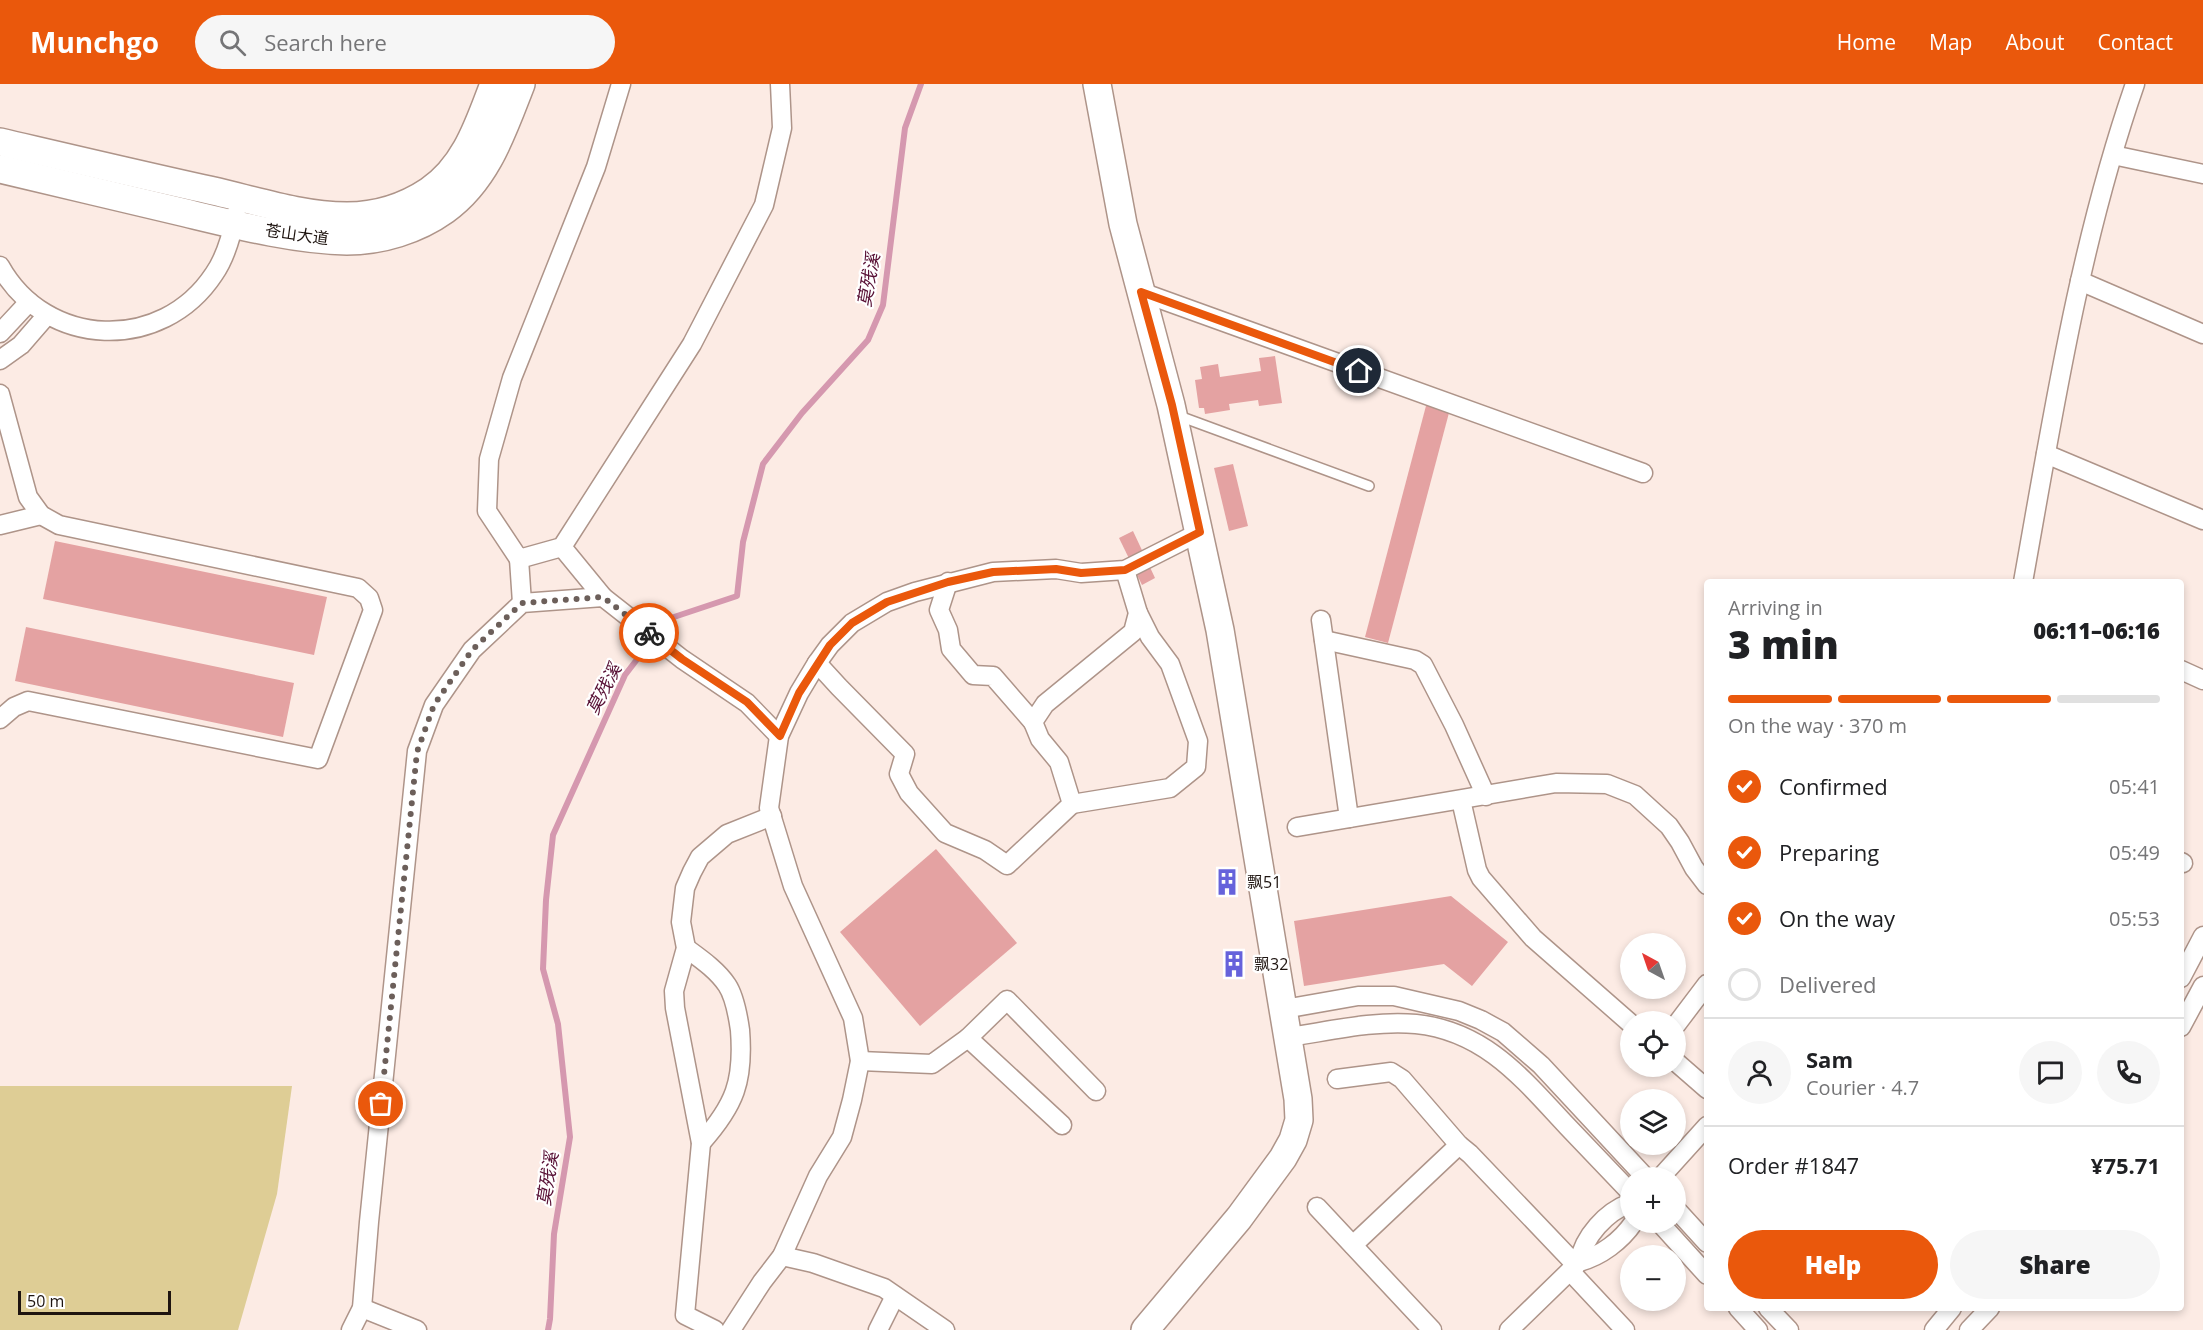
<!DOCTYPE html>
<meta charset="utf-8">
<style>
body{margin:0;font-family:"Open Sans","Noto Sans SC",sans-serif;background:#f6f6f6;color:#202124;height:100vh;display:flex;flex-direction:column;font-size:22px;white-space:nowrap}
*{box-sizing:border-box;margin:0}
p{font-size:20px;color:#757577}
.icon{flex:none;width:33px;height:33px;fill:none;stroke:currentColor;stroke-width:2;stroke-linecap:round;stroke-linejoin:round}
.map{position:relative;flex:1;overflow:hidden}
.drawer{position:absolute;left:1704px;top:495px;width:480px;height:732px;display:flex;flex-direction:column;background:#fff;border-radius:6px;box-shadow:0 3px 9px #0003}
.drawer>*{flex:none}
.needle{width:39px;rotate:320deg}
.tools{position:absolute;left:1620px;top:849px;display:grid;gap:12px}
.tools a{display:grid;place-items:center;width:66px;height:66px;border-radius:50%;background:#fff;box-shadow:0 3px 9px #0003;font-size:30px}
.scale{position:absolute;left:18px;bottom:15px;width:153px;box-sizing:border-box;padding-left:6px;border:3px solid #1e1410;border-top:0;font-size:16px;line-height:21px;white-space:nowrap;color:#1e1410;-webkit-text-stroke:4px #fff;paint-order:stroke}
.pin{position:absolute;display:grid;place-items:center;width:51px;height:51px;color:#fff;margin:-26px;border:3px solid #fff;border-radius:50%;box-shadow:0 2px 6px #0007}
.courier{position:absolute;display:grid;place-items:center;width:60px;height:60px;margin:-30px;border:4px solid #ea580c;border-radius:50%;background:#fff;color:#222;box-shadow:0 2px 8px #0007}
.headline em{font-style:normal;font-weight:800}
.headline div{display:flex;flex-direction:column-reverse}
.headline{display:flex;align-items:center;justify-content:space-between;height:102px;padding:0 24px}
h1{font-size:39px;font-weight:800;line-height:45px}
.bar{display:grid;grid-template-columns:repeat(4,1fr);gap:9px 6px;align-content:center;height:72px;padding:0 24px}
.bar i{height:8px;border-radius:4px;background:#e0e0e0}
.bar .selected{background:#ea580c}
.bar p{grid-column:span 4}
.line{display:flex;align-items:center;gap:15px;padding:0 24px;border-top:2px solid #e0e0e0}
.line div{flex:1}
.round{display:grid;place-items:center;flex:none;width:63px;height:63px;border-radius:32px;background:#f6f6f6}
ol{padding:0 24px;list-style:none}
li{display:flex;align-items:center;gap:18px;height:66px}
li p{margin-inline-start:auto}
li .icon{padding:6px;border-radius:50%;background:#ea580c;color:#fff;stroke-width:4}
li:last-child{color:#757577}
li i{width:33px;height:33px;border:3px solid #e0e0e0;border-radius:50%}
.action{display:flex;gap:12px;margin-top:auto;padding:12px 24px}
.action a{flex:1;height:69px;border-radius:36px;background:#ea580c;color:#fff;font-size:24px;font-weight:800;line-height:69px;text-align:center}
.action a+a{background:#f6f6f6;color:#202124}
header{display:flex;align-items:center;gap:36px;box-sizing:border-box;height:84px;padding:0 30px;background:#ea580c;color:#fff}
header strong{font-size:28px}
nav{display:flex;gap:33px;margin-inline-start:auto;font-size:21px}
.search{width:420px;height:54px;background:#f6f6f6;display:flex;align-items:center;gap:15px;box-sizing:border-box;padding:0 21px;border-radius:33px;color:#757577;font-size:22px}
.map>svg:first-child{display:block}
.green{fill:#decd95}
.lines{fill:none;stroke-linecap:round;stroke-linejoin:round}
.stream{stroke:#d598af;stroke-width:6}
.building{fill:#e4a2a2}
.lane-casing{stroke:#ae9489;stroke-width:12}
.street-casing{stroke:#ae9489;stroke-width:21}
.secondary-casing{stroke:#ae9489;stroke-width:30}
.lane{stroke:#fff;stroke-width:9}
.street{stroke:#fff;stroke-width:18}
.secondary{stroke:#fff;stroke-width:27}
.done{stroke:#6c5f5a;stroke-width:6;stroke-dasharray:0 10.8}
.route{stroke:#ea580c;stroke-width:8}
.labels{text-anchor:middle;stroke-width:4.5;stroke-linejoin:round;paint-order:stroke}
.street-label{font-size:16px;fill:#1e1410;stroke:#fff}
.poi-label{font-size:16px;fill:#1e1410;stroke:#fff;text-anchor:start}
.water-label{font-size:18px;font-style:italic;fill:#570f34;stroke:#fff}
</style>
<header>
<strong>Munchgo</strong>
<div class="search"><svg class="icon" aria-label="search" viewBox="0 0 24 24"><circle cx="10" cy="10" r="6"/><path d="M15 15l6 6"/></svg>Search here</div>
<nav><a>Home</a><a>Map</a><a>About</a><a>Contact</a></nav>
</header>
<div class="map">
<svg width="2203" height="1246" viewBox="0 0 2203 1246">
<rect width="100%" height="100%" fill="#fcebe4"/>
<path class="green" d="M 0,1002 L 292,1002 L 277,1110 L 238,1246 L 0,1246 Z"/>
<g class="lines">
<path class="stream" d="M 548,1246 L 550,1235 L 554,1150 L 570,1053 L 558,940 L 543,885 L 546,816 L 553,751 L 625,591 L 668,535 L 737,512 L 743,458 L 763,380 L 802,329 L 868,256 L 883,221 L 905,44 L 921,0"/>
</g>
<g class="building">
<path d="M 1275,272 L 1282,319 L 1259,322 L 1258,316 L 1229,320 L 1230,326 L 1205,330 L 1204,324 L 1199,324 L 1195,296 L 1202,295 L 1200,283 L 1218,280 L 1220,293 L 1261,287 L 1259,274 Z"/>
<path d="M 1427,318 L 1450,325 L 1388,559 L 1365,553 Z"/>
<path d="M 1233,380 L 1248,442 L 1229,447 L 1214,384 Z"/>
<path d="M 1133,447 L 1155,494 L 1142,501 L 1119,454 Z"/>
<path d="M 55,457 L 327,513 L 314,571 L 43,515 Z"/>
<path d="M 26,543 L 294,599 L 283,653 L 15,597 Z"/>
<path d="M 936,765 L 1017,859 L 920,942 L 840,848 Z"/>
<path d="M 1232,791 L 1235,802 L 1222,805 L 1220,794 Z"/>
<path d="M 1451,812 L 1508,858 L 1472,902 L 1444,880 L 1304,902 L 1294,837 Z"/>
<path d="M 1239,872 L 1242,885 L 1229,887 L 1227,876 Z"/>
</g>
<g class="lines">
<defs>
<path id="lane" d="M 1179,332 L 1369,402"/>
<g id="street">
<path d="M 621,0 L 596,83 L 512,294 L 489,375 L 487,427 L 519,475 L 562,463 L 692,260 L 764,121 L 782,44 L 780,0"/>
<path d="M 2113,71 L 2203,90"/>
<path d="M 0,182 C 46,265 162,269 214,190 C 226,173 232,150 236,130"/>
<path d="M 2080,197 L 2203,250"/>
<path d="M 1141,208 L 1643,389"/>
<path d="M 0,249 L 29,218"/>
<path d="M 0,276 L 21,261 L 47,231"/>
<path d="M 0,310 L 28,413 L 41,431 L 59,441 L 358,504 L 369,514 L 373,526 L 318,675 L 28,617 L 14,623 L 0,635"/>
<path d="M 2046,370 L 2203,436"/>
<path d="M 0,441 L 41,431"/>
<path d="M 562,463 L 603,513"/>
<path d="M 519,475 L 522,519"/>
<path d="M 948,498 L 939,526 L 948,546 L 951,565 L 973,591 L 993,592 L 1033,638"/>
<path d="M 2023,498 C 2053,331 2079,161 2135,0"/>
<path d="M 1321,536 L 1349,734"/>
<path d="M 1324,556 L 1415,576 L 1423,581 L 1454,641 L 1486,712"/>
<path d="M 817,579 L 839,603 L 905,670 L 899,690 L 909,709 L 945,749 L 985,766 L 1007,781 L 1072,720 L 1059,678 L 1040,655 L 1033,638 L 1045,620 L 1133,548 L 1138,529 L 1125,486"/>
<path d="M 2181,586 L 2203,596"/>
<path d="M 1461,716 L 1477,786 L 1481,794 L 1533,854 L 1630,939"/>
<path d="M 1072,720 L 1170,704 L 1196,683 L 1198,657 L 1170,580 L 1150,553 L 1138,529"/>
<path d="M 1297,743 L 1556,699 L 1607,700 L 1635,711 L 1669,742 L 1680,758 L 1694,784 L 1707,801"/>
<path d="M 2181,778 L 2183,779"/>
<path d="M 686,864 C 701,875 717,886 727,901 C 735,913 738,932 740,946 C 744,997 735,1021 701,1059"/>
<path d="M 2181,894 L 2203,852"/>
<path d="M 1284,925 L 1358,912 L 1394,912 L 1459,927 L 1481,936 L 1503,948 L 1541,981 L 1646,1094"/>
<path d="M 1676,941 L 1707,900"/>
<path d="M 2181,943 L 2203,902"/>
<path d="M 1289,953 C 1330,947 1375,936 1416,940 C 1485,947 1523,995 1567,1042 C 1588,1064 1609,1086 1630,1108"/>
<path d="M 968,954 L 1007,916 L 1096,1007"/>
<path d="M 860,977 L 932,980 L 968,954 L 1062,1041"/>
<path d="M 1676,978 L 1707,1005"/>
<path d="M 1337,995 L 1391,988 L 1402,995 L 1459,1061 L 1470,1070 L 1576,1181"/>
<path d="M 1660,1094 L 1707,1042"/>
<path d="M 1317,1123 L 1432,1246"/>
<path d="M 1676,1125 L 1707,1159"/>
<path d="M 1659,1138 L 1707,1191"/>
<path d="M 1353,1161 L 1459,1061"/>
<path d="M 782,1172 L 813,1179 L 884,1204 L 945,1246"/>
<path d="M 1579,1178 C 1584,1152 1606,1128 1630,1119"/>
<path d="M 1570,1187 L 1625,1246"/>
<path d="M 362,1224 L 417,1246"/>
<path d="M 1738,1224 L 1758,1246"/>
<path d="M 1768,1224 L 1789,1246"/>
<path d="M 351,1246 L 362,1224 L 369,1138 L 417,667 L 434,621 L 472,566 L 522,519 L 603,513 L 682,575 L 747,619 L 779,652"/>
<path d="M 715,1246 L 685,1231 L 701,1059 L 675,924 L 674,907 L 686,864 L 681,838 L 685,804 L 692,788 L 700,773 L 727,750 L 772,732"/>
<path d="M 731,1246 L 762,1198 L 782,1172 L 818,1092 L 842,1053 L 852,1016 L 860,977 L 853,934 L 793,802 L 769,724 L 779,652 L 799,609 L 817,579 L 830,561 L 852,539 L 887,518 L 915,508 L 993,488 L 1056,485 L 1081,489 L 1125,486 L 1200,448"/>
<path d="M 878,1246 L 895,1212"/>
<path d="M 1509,1246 L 1579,1178 C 1601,1172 1621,1157 1634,1138"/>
<path d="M 1934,1246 L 1952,1224"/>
<path d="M 1969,1246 L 1990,1224"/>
</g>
<g id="secondary">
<path d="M 1097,0 L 1123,140 L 1171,321 L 1220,546 L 1298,1015 L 1299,1036 L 1293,1056 L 1283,1074 L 1239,1134 L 1145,1246"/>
<path d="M 0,58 C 73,75 145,92 218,108 C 260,118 304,132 347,132 C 376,132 405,123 429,107 C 466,82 479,39 494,0"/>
<path d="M 0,85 C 62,100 124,114 186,129 C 236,141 295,156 347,157 C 381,157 417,146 445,126 C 487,96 503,46 521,0"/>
</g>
</defs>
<use href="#lane" class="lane-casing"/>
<use href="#street" class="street-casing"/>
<use href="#secondary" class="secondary-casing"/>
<use href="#lane" class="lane"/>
<use href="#street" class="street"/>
<use href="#secondary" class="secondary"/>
</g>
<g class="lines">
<path class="done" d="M 381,1020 L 417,668 L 434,621 L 472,566 L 522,519 L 603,513 L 649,549"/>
<path class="route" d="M 649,549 L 682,575 L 747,618 L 780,652 L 799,609 L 830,561 L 852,539 L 887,518 L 948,498 L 993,488 L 1056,485 L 1081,489 L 1125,486 L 1200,448 L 1172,321 L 1141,208 L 1359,287"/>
</g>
<defs>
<symbol id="building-bare" viewBox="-9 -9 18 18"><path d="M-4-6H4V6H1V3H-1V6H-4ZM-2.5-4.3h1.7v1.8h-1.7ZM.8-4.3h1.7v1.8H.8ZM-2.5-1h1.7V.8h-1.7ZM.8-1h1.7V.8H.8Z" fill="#6662db" stroke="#fff" stroke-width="2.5" paint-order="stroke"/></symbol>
</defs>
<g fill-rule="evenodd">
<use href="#building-bare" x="1208" y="779" width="38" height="38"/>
<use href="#building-bare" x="1215" y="861" width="38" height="38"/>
</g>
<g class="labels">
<g class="street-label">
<text transform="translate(297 150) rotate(8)" y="6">苍山大道</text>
</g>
<g class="poi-label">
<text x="1247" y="804">飘51</text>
<text x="1254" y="886">飘32</text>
</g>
<g class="water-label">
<text transform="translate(869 196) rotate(-80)" y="6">莫残溪</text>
<text transform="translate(604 605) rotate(-63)" y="6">莫残溪</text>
<text transform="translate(548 1095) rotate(-81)" y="6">莫残溪</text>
</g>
</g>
</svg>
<div class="tools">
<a><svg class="needle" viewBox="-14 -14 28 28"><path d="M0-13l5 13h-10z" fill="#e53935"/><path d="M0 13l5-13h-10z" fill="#757577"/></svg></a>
<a><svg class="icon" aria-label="locate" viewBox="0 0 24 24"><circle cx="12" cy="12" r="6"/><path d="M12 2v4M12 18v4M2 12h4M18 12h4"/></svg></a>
<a><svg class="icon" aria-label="layers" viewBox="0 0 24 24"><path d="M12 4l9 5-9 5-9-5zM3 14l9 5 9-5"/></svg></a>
<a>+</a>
<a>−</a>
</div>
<div class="scale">50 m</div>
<div class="pin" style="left:381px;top:1020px;background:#ea580c"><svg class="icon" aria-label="bag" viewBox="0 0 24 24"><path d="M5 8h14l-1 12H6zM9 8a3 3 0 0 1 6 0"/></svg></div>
<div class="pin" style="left:1359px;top:287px;background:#1f2937"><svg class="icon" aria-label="home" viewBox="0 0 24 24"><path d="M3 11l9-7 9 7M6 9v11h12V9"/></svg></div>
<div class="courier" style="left:649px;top:549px"><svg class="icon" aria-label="bike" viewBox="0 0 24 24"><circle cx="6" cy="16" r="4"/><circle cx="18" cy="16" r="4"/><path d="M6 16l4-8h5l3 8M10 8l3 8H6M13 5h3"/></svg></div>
<section class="drawer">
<div class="headline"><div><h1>3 min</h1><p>Arriving in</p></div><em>06:11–06:16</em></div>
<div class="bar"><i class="selected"></i><i class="selected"></i><i class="selected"></i><i></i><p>On the way · 370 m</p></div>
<ol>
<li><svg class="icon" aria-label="check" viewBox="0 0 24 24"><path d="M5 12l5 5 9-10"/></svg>Confirmed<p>05:41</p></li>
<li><svg class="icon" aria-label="check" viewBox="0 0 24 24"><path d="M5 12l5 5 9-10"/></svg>Preparing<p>05:49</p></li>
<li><svg class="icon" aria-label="check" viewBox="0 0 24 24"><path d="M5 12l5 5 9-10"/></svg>On the way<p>05:53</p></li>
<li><i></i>Delivered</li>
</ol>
<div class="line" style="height:108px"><a class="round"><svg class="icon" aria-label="person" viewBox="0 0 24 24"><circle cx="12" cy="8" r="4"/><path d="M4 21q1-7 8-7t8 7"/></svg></a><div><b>Sam</b><p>Courier · 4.7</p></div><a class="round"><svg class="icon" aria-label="chat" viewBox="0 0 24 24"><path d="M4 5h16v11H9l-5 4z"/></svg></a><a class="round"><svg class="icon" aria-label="phone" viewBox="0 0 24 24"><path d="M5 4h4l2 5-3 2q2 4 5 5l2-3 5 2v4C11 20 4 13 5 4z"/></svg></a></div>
<div class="line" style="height:78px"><div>Order #1847</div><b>¥75.71</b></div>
<div class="action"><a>Help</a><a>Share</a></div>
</section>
</div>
